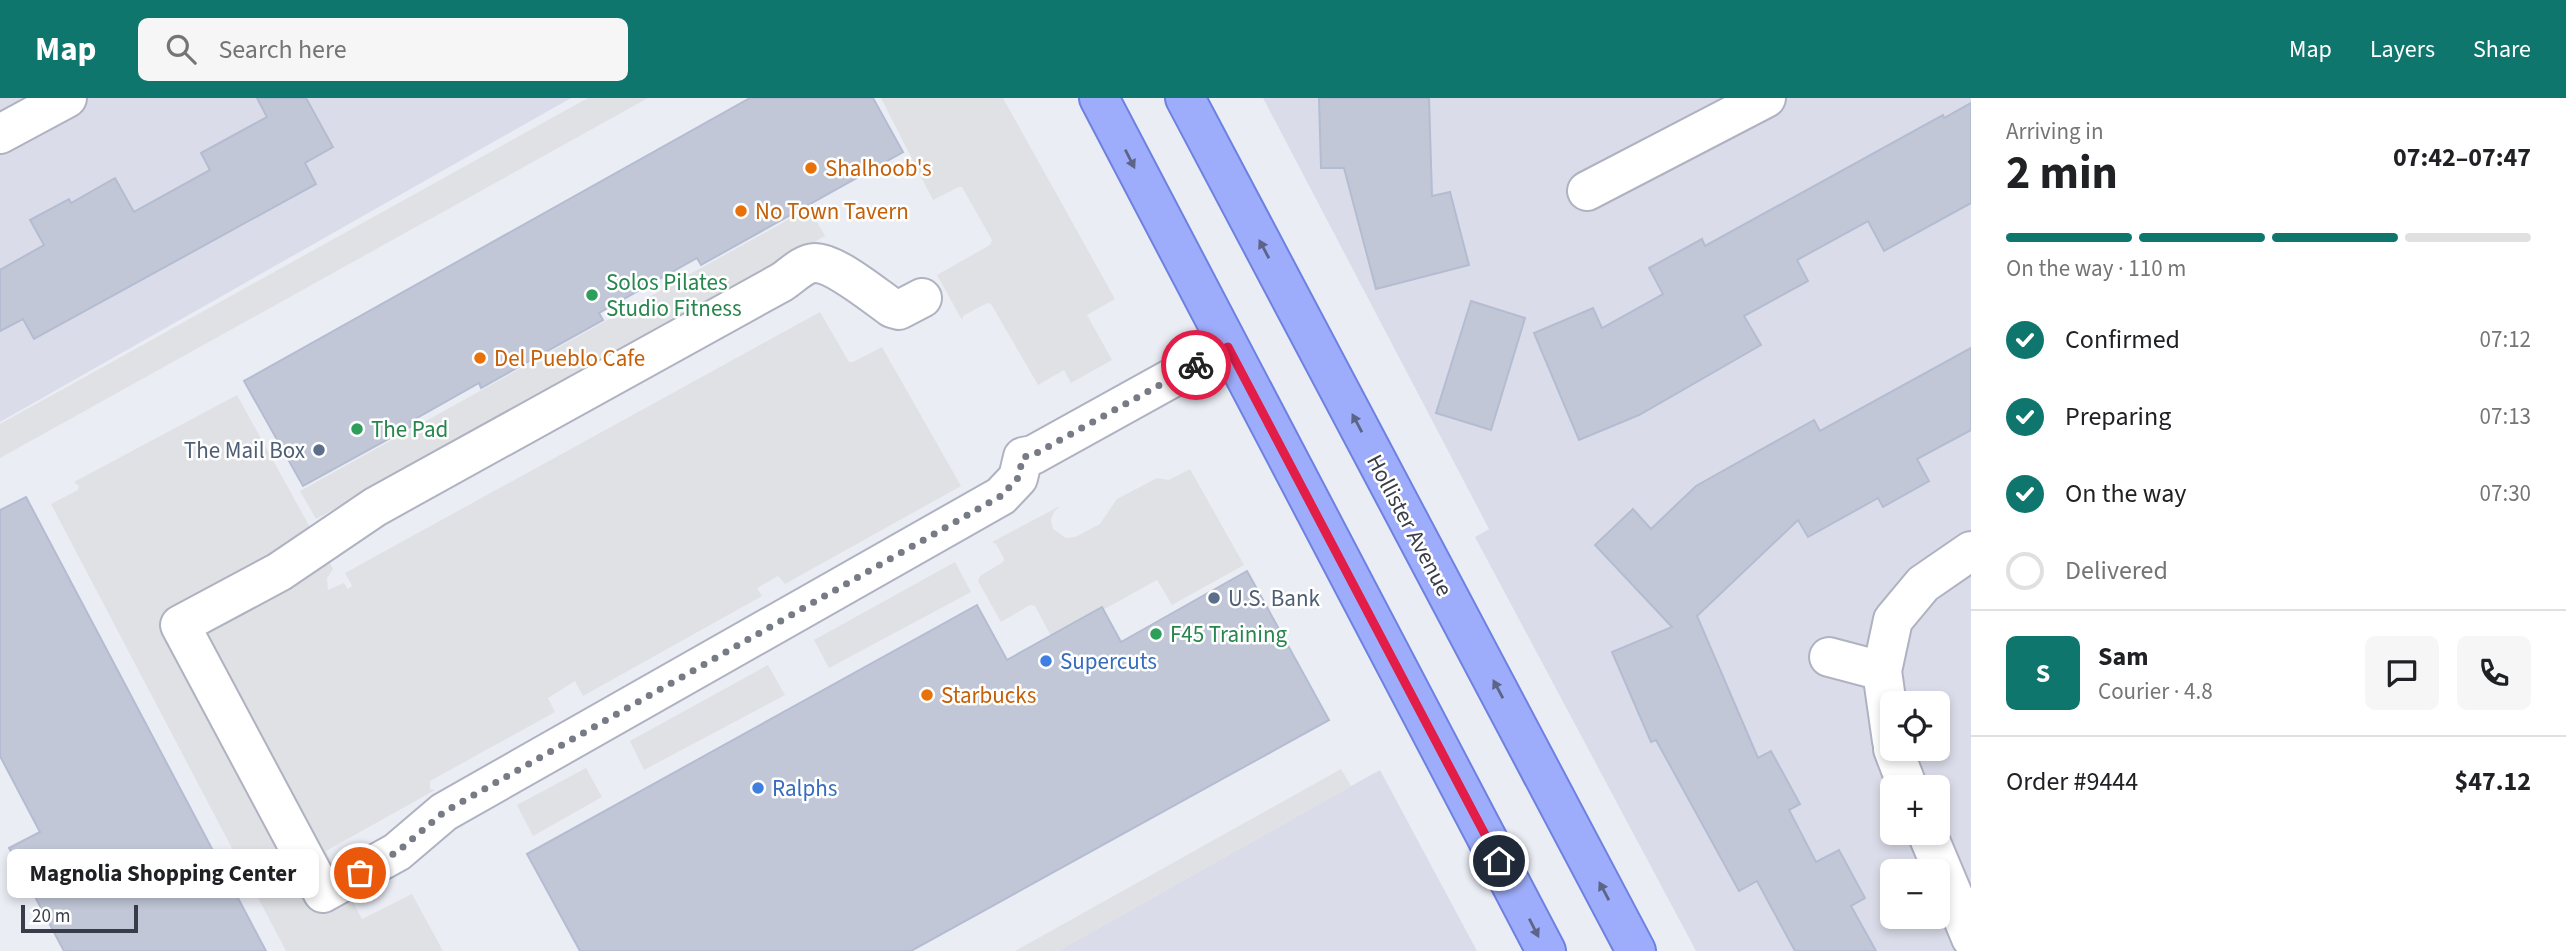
<!DOCTYPE html>
<meta charset="utf-8">
<style>
body{margin:0;font-family:"Source Sans 3",sans-serif;background:#f6f6f6;color:#202124;height:100vh;display:flex;flex-direction:column;font-size:26px;white-space:nowrap}
*{box-sizing:border-box;margin:0}
p{font-size:23px;color:#757577}
.icon{flex:none;width:38px;height:38px;fill:none;stroke:currentColor;stroke-width:2;stroke-linecap:round;stroke-linejoin:round}
.map{position:relative;flex:1;overflow:hidden}
.side{display:flex;flex-direction:column;background:#fff;width:595px}
.side>*{flex:none}
.tools{position:absolute;left:1880px;top:593px;display:grid;gap:14px}
.tools a{display:grid;place-items:center;width:70px;height:70px;border-radius:10px;background:#fff;box-shadow:0 4px 10px #0003;font-size:35px}
.scale{position:absolute;left:21px;bottom:18px;width:117px;box-sizing:border-box;padding-left:7px;border:4px solid #393d4a;border-top:0;font-size:19px;line-height:24px;white-space:nowrap;color:#393d4a;-webkit-text-stroke:5px #fff;paint-order:stroke}
.pin{position:absolute;display:grid;place-items:center;width:60px;height:60px;color:#fff;margin:-30px;border:4px solid #fff;border-radius:50%;box-shadow:0 2px 7px #0007}
.courier{position:absolute;display:grid;place-items:center;width:70px;height:70px;margin:-35px;border:5px solid #e11d48;border-radius:50%;background:#fff;color:#222;box-shadow:0 2px 9px #0007}
.bubble{position:absolute;height:49px;border-radius:10px;background:#fff;box-shadow:0 4px 10px #0003;font-size:23px;font-weight:700;line-height:49px;text-align:center}
.head em{font-style:normal;font-weight:700}
.head div{display:flex;flex-direction:column-reverse}
.head{display:flex;align-items:center;justify-content:space-between;height:119px;padding:0 35px}
h1{font-size:46px;font-weight:700;line-height:52px}
.bar{display:grid;grid-template-columns:repeat(4,1fr);gap:10px 7px;align-content:center;height:84px;padding:0 35px}
.bar i{height:9px;border-radius:5px;background:#e0e0e0}
.bar .current{background:#0f766e}
.bar p{grid-column:span 4}
.line{display:flex;align-items:center;gap:18px;padding:0 35px;border-top:2px solid #e0e0e0}
.line div{flex:1}
.round{display:grid;place-items:center;flex:none;width:74px;height:74px;border-radius:10px;background:#f6f6f6}
ol{padding:0 35px;list-style:none}
li{display:flex;align-items:center;gap:21px;height:77px}
li p{margin-inline-start:auto}
li .icon{padding:7px;border-radius:50%;background:#0f766e;color:#fff;stroke-width:4}
li:last-child{color:#757577}
li i{width:38px;height:38px;border:4px solid #e0e0e0;border-radius:50%}
header{display:flex;align-items:center;gap:42px;box-sizing:border-box;height:98px;padding:0 35px;background:#0f766e;color:#fff}
header strong{font-size:33px}
nav{display:flex;gap:38px;margin-inline-start:auto;font-size:24px}
.search{width:490px;height:63px;background:#f6f6f6;display:flex;align-items:center;gap:18px;box-sizing:border-box;padding:0 24px;border-radius:10px;color:#757577;font-size:26px}
main{display:flex;flex:1;min-height:0}
.map>svg:first-child{display:block}
.residential{fill:#dadde9;fill-rule:evenodd}
.parking{fill:#dfe1e4}
.building{fill:#c1c7d7;stroke:#b4bcd1;stroke-width:2}
.lines{fill:none;stroke-linecap:round;stroke-linejoin:round}
.minor-casing{stroke:#aeb2c1;stroke-width:42}
.major-casing{stroke:#6d81e1;stroke-width:42}
.minor{stroke:#fff;stroke-width:38}
.major{stroke:#9eadfb;stroke-width:38}
.oneway{fill:#5c6488}
.done{stroke:#777b86;stroke-width:7;stroke-dasharray:0 12.6}
.route{stroke:#e11d48;stroke-width:9}
.food-dot{fill:#e8710a;stroke:#fff;stroke-width:2.5}
.leisure-dot{fill:#2e9e5b;stroke:#fff;stroke-width:2.5}
.service-dot{fill:#5c6f8a;stroke:#fff;stroke-width:2.5}
.shop-dot{fill:#3f7fe0;stroke:#fff;stroke-width:2.5}
.labels{text-anchor:middle;stroke-width:5;stroke-linejoin:round;paint-order:stroke}
.food-label{font-size:23px;fill:#c56008;stroke:#fff;text-anchor:start}
.leisure-label{font-size:23px;fill:#27864d;stroke:#fff;text-anchor:start}
.service-label{font-size:23px;fill:#4e5e75;stroke:#fff;text-anchor:end}
.street-label{font-size:23px;fill:#393d4a;stroke:#fff}
.shop-label{font-size:23px;fill:#366cbe;stroke:#fff;text-anchor:start}
</style>
<header>
<strong>Map</strong>
<div class="search"><svg class="icon" aria-label="search" viewBox="0 0 24 24"><circle cx="10" cy="10" r="6"/><path d="M15 15l6 6"/></svg>Search here</div>
<nav><a>Map</a><a>Layers</a><a>Share</a></nav>
</header>
<main>
<div class="map">
<svg width="1971" height="853" viewBox="0 0 1971 853">
<rect width="100%" height="100%" fill="#ebedf5"/>
<g class="residential">
<path d="M 0,0 L 571,0 L 0,324 Z"/>
<path d="M 1263,0 L 1971,0 L 1971,853 L 1696,853 L 1475,439 L 1489,431 ZM 1892,606 L 1937,606 L 1937,651 L 1892,651 ZM 1892,690 L 1937,690 L 1937,735 L 1892,735 ZM 1892,774 L 1937,774 L 1937,819 L 1892,819 Z"/>
<path d="M 1380,672 L 1477,853 L 1058,853 L 1351,688 Z"/>
</g>
<g class="parking">
<path d="M 588,0 L 648,0 L 0,360 L 0,326 Z"/>
<path d="M 881,0 L 1003,0 L 1115,201 L 1087,217 L 1112,262 L 1071,285 L 1064,272 L 1038,287 L 991,206 L 987,205 L 963,218 L 962,222 L 937,177 L 990,147 L 992,142 L 962,89 L 959,89 L 933,102 Z"/>
<path d="M 809,110 L 825,138 L 316,421 L 300,393 Z"/>
<path d="M 820,214 L 849,264 L 853,264 L 882,249 L 961,388 L 785,486 L 778,478 L 757,490 L 762,498 L 583,598 L 575,583 L 548,600 L 555,614 L 430,683 L 430,691 L 435,692 L 326,753 L 362,821 L 412,796 L 443,853 L 286,853 L 51,406 L 78,392 L 79,388 L 74,384 L 237,297 L 333,471 L 327,480 L 328,492 L 344,485 L 348,491 L 352,488 L 345,475 Z"/>
<path d="M 1190,371 L 1244,467 L 1172,507 L 1157,482 L 1052,540 L 1035,508 L 1030,507 L 1001,524 L 978,483 L 980,478 L 1003,464 L 1004,461 L 996,446 L 992,444 L 1060,408 L 1054,414 L 1051,422 L 1053,431 L 1066,440 L 1075,439 L 1100,426 L 1117,401 L 1157,380 L 1169,382 Z"/>
<path d="M 955,464 L 971,494 L 829,570 L 814,542 Z"/>
<path d="M 768,567 L 785,597 L 644,672 L 630,643 Z"/>
<path d="M 586,670 L 602,699 L 533,738 L 517,707 Z"/>
<path d="M 1341,671 L 1351,688 L 1058,853 L 1015,853 Z"/>
</g>
<g class="building">
<path d="M 257,0 L 306,0 L 333,49 L 305,65 L 316,86 L 34,241 L 23,221 L 0,233 L 0,172 L 44,147 L 30,122 L 69,101 L 71,105 L 115,80 L 134,114 L 210,72 L 201,55 L 267,19 Z"/>
<path d="M 750,0 L 873,0 L 903,54 L 701,167 L 697,160 L 599,215 L 603,222 L 481,290 L 479,285 L 410,324 L 412,328 L 303,388 L 244,283 Z"/>
<path d="M 1319,0 L 1429,0 L 1432,98 L 1450,94 L 1469,167 L 1376,191 L 1344,70 L 1321,70 Z"/>
<path d="M 1971,5 L 1971,105 L 1884,153 L 1868,123 L 1797,162 L 1808,183 L 1744,218 L 1761,247 L 1639,317 L 1579,342 L 1534,235 L 1593,210 L 1602,230 L 1663,196 L 1649,170 L 1702,141 L 1705,148 L 1943,17 L 1944,20 Z"/>
<path d="M 1471,203 L 1525,220 L 1491,332 L 1436,315 Z"/>
<path d="M 1971,250 L 1971,332 L 1917,361 L 1929,383 L 1883,409 L 1878,400 L 1808,439 L 1798,422 L 1697,518 L 1758,660 L 1771,653 L 1800,706 L 1789,712 L 1816,764 L 1839,752 L 1865,800 L 1851,808 L 1876,853 L 1795,853 L 1757,783 L 1739,793 L 1656,642 L 1651,644 L 1612,554 L 1672,529 L 1595,447 L 1633,411 L 1651,431 L 1696,388 L 1814,322 L 1820,333 Z"/>
<path d="M 26,399 L 266,853 L 64,853 L 9,750 L 40,734 L 0,658 L 0,412 Z"/>
<path d="M 1247,473 L 1329,622 L 911,853 L 580,853 L 527,756 L 977,507 L 1007,562 L 1102,509 L 1121,544 Z"/>
</g>
<g class="lines">
<defs>
<g id="minor">
<path d="M 0,36 L 67,0"/>
<path d="M 1587,93 L 1766,0"/>
<path d="M 922,200 L 899,212 L 892,210 C 875,198 835,165 815,165 C 804,165 791,178 782,184 L 375,409 L 279,474 L 180,527 L 323,795 L 397,754 L 444,714 L 1001,398 L 1018,380 L 1023,359 L 1033,357 L 1228,249"/>
<path d="M 1829,559 L 1882,573"/>
<path d="M 1892,643 L 1882,573 L 1893,522 L 1923,486 L 1971,453"/>
<path d="M 1893,651 L 1908,690"/>
<path d="M 1927,735 L 1971,840"/>
</g>
<g id="major">
<path d="M 1099,0 L 1546,853"/>
<path d="M 1185,0 L 1636,853"/>
</g>
</defs>
<use href="#minor" class="minor-casing"/>
<use href="#major" class="major-casing"/>
<use href="#minor" class="minor"/>
<use href="#major" class="major"/>
</g>
<defs><path id="oneway-solid" d="M-6-.8H1V-3.2L6.5 0L1 3.2V.8H-6Z" transform="scale(1.75)"/></defs>
<g class="oneway">
<use href="#oneway-solid" transform="translate(1130 61) rotate(63)"/>
<use href="#oneway-solid" transform="translate(1264 151) rotate(-118)"/>
<use href="#oneway-solid" transform="translate(1357 325) rotate(-118)"/>
<use href="#oneway-solid" transform="translate(1498 591) rotate(-118)"/>
<use href="#oneway-solid" transform="translate(1604 793) rotate(-118)"/>
<use href="#oneway-solid" transform="translate(1534 830) rotate(63)"/>
</g>
<g class="lines">
<path class="done" d="M 360,775 L 397,754 L 444,714 L 1001,398 L 1018,380 L 1023,359 L 1033,357 L 1196,267"/>
<path class="route" d="M 1196,267 L 1228,249 L 1499,763"/>
</g>
<g class="food-dot">
<circle cx="811" cy="70" r="7"/>
<circle cx="741" cy="113" r="7"/>
<circle cx="480" cy="260" r="7"/>
<circle cx="927" cy="597" r="7"/>
</g>
<g class="leisure-dot">
<circle cx="592" cy="197" r="7"/>
<circle cx="357" cy="331" r="7"/>
<circle cx="1156" cy="536" r="7"/>
</g>
<g class="service-dot">
<circle cx="319" cy="352" r="7"/>
<circle cx="1214" cy="500" r="7"/>
</g>
<g class="shop-dot">
<circle cx="1046" cy="563" r="7"/>
<circle cx="758" cy="690" r="7"/>
</g>
<g class="labels">
<g class="food-label">
<text x="825" y="78">Shalhoob's</text>
<text x="755" y="121">No Town Tavern</text>
<text x="494" y="268">Del Pueblo Cafe</text>
<text x="941" y="605">Starbucks</text>
</g>
<g class="leisure-label">
<text x="606" y="192">Solos Pilates<tspan x="606" dy="26">Studio Fitness</tspan></text>
<text x="371" y="339">The Pad</text>
<text x="1170" y="544">F45 Training</text>
</g>
<g class="service-label">
<text x="305" y="360">The Mail Box</text>
<text x="1228" y="508" text-anchor="start">U.S. Bank</text>
</g>
<g class="street-label">
<text transform="translate(1410 427) rotate(62)" y="8">Hollister Avenue</text>
</g>
<g class="shop-label">
<text x="1060" y="571">Supercuts</text>
<text x="772" y="698">Ralphs</text>
</g>
</g>
</svg>
<div class="tools">
<a><svg class="icon" aria-label="locate" viewBox="0 0 24 24"><circle cx="12" cy="12" r="6"/><path d="M12 2v4M12 18v4M2 12h4M18 12h4"/></svg></a>
<a>+</a>
<a>−</a>
</div>
<div class="scale">20 m</div>
<div class="pin" style="left:360px;top:775px;background:#ea580c"><svg class="icon" aria-label="bag" viewBox="0 0 24 24"><path d="M5 8h14l-1 12H6zM9 8a3 3 0 0 1 6 0"/></svg></div>
<div class="pin" style="left:1499px;top:763px;background:#1f2937"><svg class="icon" aria-label="home" viewBox="0 0 24 24"><path d="M3 11l9-7 9 7M6 9v11h12V9"/></svg></div>
<div class="courier" style="left:1196px;top:267px"><svg class="icon" aria-label="bike" viewBox="0 0 24 24"><circle cx="6" cy="16" r="4"/><circle cx="18" cy="16" r="4"/><path d="M6 16l4-8h5l3 8M10 8l3 8H6M13 5h3"/></svg></div>
<div class="bubble" style="left:7px;top:751px;width:312px">Magnolia Shopping Center</div>
</div>
<section class="side">
<div class="head"><div><h1>2 min</h1><p>Arriving in</p></div><em>07:42–07:47</em></div>
<div class="bar"><i class="current"></i><i class="current"></i><i class="current"></i><i></i><p>On the way · 110 m</p></div>
<ol>
<li><svg class="icon" aria-label="check" viewBox="0 0 24 24"><path d="M5 12l5 5 9-10"/></svg>Confirmed<p>07:12</p></li>
<li><svg class="icon" aria-label="check" viewBox="0 0 24 24"><path d="M5 12l5 5 9-10"/></svg>Preparing<p>07:13</p></li>
<li><svg class="icon" aria-label="check" viewBox="0 0 24 24"><path d="M5 12l5 5 9-10"/></svg>On the way<p>07:30</p></li>
<li><i></i>Delivered</li>
</ol>
<div class="line" style="height:126px"><b class="round" style="background:#0f766e;color:#fff">S</b><div><b>Sam</b><p>Courier · 4.8</p></div><a class="round"><svg class="icon" aria-label="chat" viewBox="0 0 24 24"><path d="M4 5h16v11H9l-5 4z"/></svg></a><a class="round"><svg class="icon" aria-label="phone" viewBox="0 0 24 24"><path d="M5 4h4l2 5-3 2q2 4 5 5l2-3 5 2v4C11 20 4 13 5 4z"/></svg></a></div>
<div class="line" style="height:91px"><div>Order #9444</div><b>$47.12</b></div>
</section>
</main>
